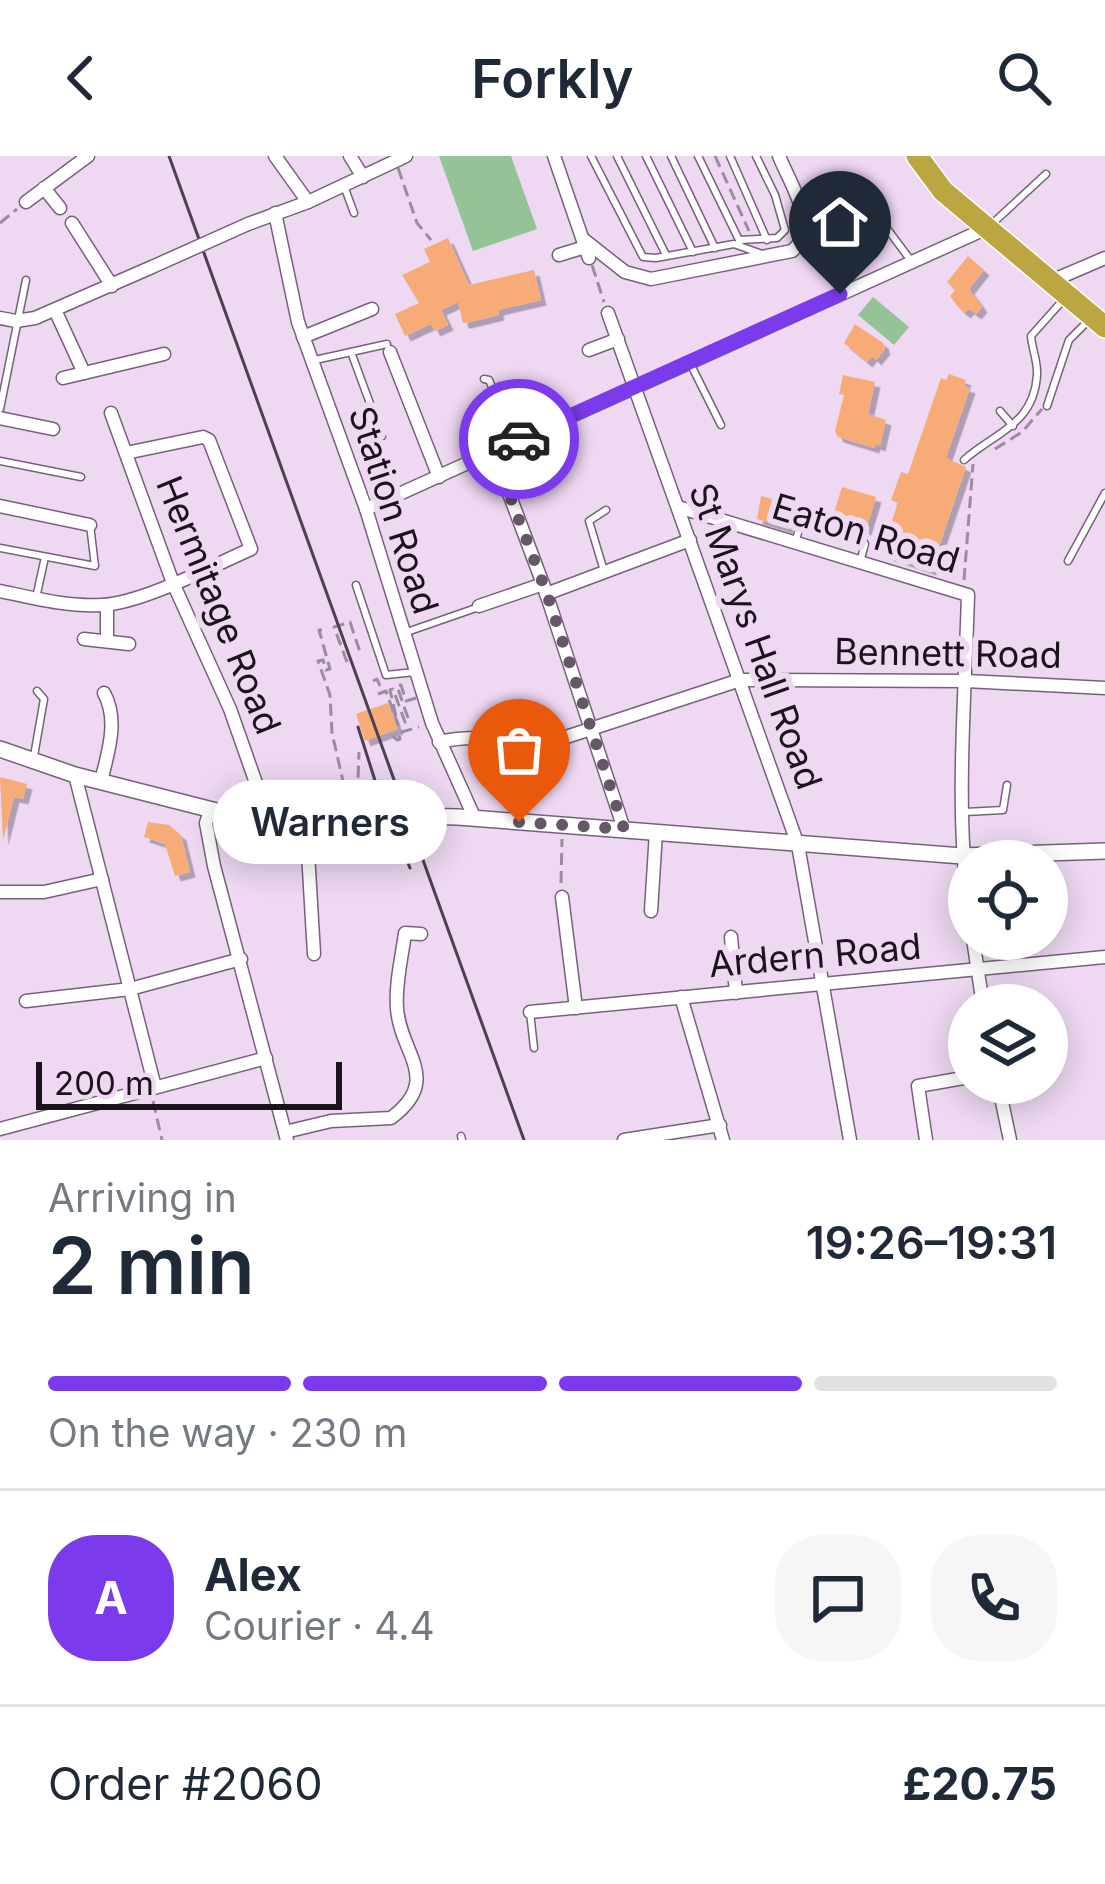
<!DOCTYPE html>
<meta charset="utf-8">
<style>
body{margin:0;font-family:Inter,sans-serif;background:#f6f6f7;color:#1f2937;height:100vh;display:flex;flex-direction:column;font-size:45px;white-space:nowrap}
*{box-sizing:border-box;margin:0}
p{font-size:39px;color:#747a83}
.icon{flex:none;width:66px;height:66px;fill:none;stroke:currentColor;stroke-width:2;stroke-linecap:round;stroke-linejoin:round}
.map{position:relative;height:984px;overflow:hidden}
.sheet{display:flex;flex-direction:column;background:#fff;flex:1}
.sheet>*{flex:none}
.tools{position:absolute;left:948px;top:684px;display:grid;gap:24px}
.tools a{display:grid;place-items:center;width:120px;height:120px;border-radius:50%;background:#fff;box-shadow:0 6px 30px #0003;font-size:60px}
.scale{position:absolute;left:36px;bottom:30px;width:306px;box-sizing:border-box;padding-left:12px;border:6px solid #1a131c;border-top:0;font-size:33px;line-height:42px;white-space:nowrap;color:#1a131c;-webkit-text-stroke:9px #eed8f2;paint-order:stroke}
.pin{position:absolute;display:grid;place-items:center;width:102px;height:102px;color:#fff;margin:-123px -51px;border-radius:50% 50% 50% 0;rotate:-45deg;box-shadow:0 0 12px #0007}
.pin .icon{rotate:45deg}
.courier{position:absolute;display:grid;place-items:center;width:120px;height:120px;margin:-60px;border:9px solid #7c3aed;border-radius:50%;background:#fff;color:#222;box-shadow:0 3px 15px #0007}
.bubble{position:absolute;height:84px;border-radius:42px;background:#fff;box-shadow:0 6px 30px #0003;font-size:39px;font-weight:600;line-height:84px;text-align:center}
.headline em{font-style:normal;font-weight:600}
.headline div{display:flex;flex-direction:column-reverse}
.headline{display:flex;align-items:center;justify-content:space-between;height:204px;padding:0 48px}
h1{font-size:78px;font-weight:600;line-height:90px}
.bar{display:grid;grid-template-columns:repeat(4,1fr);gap:18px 12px;align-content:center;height:144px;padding:0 48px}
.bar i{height:15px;border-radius:9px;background:#e0e1e3}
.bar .selected{background:#7c3aed}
.bar p{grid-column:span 4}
.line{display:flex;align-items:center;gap:30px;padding:0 48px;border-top:3px solid #e0e1e3}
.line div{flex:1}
.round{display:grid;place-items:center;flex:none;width:126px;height:126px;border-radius:48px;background:#f6f6f7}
header{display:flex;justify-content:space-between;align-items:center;height:156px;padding:0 48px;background:#fff;font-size:54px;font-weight:600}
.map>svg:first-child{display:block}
.green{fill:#94c397}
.building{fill:#f7ac77;filter:url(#shadow)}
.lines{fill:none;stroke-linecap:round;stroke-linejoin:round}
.service-casing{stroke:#756279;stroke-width:9}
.minor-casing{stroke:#756279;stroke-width:15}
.tertiary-casing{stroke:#756279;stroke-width:18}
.trunk-casing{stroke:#fff;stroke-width:24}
.path{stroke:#9c8c9f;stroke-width:3;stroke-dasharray:12 6;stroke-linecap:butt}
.service{stroke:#fff;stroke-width:6}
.minor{stroke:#fff;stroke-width:12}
.tertiary{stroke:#fff;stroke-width:15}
.trunk{stroke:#bca642;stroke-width:21}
.tram{stroke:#4c414e;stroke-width:3}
.minor-bridge-casing{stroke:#756279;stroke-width:15;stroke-linecap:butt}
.tertiary-bridge-casing{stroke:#756279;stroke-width:18;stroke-linecap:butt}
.minor-bridge{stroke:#fff;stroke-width:12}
.tertiary-bridge{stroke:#fff;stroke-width:15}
.done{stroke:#645867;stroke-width:12;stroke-dasharray:0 21.6}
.route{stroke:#7c3aed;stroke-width:15}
.labels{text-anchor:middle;stroke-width:12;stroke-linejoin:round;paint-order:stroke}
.street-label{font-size:36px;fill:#1a131c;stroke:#eed8f2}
</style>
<header><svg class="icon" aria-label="back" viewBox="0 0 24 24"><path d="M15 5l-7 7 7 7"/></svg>Forkly<svg class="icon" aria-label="search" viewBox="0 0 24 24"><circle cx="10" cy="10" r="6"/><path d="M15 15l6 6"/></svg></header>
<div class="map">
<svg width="1105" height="984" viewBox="0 0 1105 984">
<defs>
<filter id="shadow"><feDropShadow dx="5.5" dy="5.5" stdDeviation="0" flood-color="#0004"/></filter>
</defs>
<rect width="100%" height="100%" fill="#eed8f2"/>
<g class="green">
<path d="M 439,0 L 511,0 L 537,73 L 473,95 Z"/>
<path d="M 873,141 L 909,171 L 894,189 L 858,159 Z"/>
</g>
<g class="building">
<path d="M 448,82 L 469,129 L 534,114 L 541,144 L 498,154 L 499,159 L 466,167 L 463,167 L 458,146 L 441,154 L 448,169 L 435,175 L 431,168 L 405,180 L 395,158 L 419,147 L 402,119 L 430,106 L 424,93 Z"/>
<path d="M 968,100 L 984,114 L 969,133 L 982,151 L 976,158 L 969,153 L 965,157 L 958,151 L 950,140 L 955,134 L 947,126 Z"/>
<path d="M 855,168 L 883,187 L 885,193 L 876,204 L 872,200 L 867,206 L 844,187 Z"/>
<path d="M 949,218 L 966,224 L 964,230 L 970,232 L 946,302 L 966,311 L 931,414 L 881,397 L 898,347 L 891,344 L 901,316 L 908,318 L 941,222 L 946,224 Z"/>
<path d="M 843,219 L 875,226 L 868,258 L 886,264 L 880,290 L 875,288 L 874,292 L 838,281 L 835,275 L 844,239 L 839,238 Z"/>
<path d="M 842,331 L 876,341 L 866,374 L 833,360 Z"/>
<path d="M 761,340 L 794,349 L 787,372 L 757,363 Z"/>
<path d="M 388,547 L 398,573 L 365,585 L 356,558 Z"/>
<path d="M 0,621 L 27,628 L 23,643 L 14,641 L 3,684 Z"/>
<path d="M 148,666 L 169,669 L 181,679 L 190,716 L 175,720 L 165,688 L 144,681 Z"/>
</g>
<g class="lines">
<defs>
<g id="service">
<path d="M 591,0 L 643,101 L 656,102 L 734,88 L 762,98"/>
<path d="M 617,0 L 666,99"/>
<path d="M 646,0 L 693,96"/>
<path d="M 671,0 L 715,92"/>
<path d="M 698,0 L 740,86"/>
<path d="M 730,0 L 767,84"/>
<path d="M 344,30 L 354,57"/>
<path d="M 865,43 L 912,106"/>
<path d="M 993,67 L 1046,18"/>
<path d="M 739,84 L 777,82 L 785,74 L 775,39 L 756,0"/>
<path d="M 351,196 L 382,280"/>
<path d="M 315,204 L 387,188"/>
<path d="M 691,209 L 721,269"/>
<path d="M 484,223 L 489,224 L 515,285"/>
<path d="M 1047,250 L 1069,184 L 1089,164"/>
<path d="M 0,253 L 26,124"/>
<path d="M 1000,255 L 1013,270"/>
<path d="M 964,304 C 994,277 1034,269 1037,219 C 1038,206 1032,193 1031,180 L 1064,143"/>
<path d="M 0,305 L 81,321"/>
<path d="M 795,386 L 800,371 L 809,363 L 859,379 L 865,388 L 860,406"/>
<path d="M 0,392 L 95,410 L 90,369"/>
<path d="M 1068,405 L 1105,337"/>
<path d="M 604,415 L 589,365 L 606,354"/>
<path d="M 356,429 L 386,519 L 415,516"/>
<path d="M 36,442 L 45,401"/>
<path d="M 404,477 L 476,452"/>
<path d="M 34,600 L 44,543 L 37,535"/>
<path d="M 965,656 L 1003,654 L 1007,629"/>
<path d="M 530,856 L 534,892"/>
<path d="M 461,980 L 462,984"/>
</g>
<g id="minor">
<path d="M 275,0 L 308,46"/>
<path d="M 350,0 L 363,21"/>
<path d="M 554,0 L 589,102"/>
<path d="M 44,32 L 60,52"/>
<path d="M 26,46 L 88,0"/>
<path d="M 275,57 L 298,166 L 366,353 L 432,567 L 475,663"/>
<path d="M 72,67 L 112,130"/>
<path d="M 248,68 L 308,46 L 406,0"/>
<path d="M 583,83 L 625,116 L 651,123 L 792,95 C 821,72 790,28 779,0"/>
<path d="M 559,99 L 585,91"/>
<path d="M 1049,126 L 1105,102"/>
<path d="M 55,154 L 84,217"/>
<path d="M 608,157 L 798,689 L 850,984"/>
<path d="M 0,162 L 16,165 L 35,162 L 152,111"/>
<path d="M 303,181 L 372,153"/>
<path d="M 589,194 L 618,183"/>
<path d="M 390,196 L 439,321"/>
<path d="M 63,222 L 164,198"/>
<path d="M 111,257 L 173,427 L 230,553 L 269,664"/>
<path d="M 0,262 L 53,273"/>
<path d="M 493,295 L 543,428 L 624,673"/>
<path d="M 0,350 L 90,369"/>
<path d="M 678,351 L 968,439 C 965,545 955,651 969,756"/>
<path d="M 366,353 L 985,73"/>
<path d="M 0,435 C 33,442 68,451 102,449 C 143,447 212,410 251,393 L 209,284 L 203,281 L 126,297"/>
<path d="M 546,438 L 690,384"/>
<path d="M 107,450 L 107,485"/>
<path d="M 479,450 L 543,428"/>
<path d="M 84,483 L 129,488"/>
<path d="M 439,586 C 480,576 520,588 560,583 L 740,524 L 966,525 L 1105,532"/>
<path d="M 75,619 L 155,931"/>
<path d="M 101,625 C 108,597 119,564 104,537"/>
<path d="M 210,655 L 206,667 L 214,710 L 287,984"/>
<path d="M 306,663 L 314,798"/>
<path d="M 0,736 L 44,736 L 102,723"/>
<path d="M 562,741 L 576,852"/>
<path d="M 651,755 L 656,676"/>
<path d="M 731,781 L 736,837"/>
<path d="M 973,783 L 983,849"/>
<path d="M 681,841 L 723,984"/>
<path d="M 26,845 L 130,833 L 241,803"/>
<path d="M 530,856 L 1105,801"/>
<path d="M 998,927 L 1010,984"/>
<path d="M 0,973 L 266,902"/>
<path d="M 285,976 L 331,965 L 391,962 C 443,923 400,898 397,852 C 395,828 402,801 405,777 L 421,778"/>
<path d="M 624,984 L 720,969"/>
<path d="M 926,984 L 918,930 L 969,921"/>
</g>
<g id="tertiary">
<path d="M 0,593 L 75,619 L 240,661 L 269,664 L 370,659"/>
<path d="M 458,661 L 962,700 L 1105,695"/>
</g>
<path id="trunk" d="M 917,0 L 943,35 L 1105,171"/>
</defs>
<use href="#service" class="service-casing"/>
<use href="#minor" class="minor-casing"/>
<use href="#tertiary" class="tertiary-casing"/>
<use href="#trunk" class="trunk-casing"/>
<g class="path">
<path d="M 715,0 L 749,75"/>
<path d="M 398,12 L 417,67 L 431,84"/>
<path d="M 0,67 L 17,53"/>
<path d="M 592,109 L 604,146"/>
<path d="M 995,293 L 1022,276 L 1042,253"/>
<path d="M 964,424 L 973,308"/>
<path d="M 322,474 L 319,474 L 330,513 L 326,514 L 323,504 L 318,505 L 330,539 L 332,577 L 348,647"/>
<path d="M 347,506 L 334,471 L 350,466 L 361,499"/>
<path d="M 373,525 L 377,523 L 380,530 L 385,527"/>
<path d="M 378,538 L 386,535 L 398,569 L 390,534 L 393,533 L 405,566 L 409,565 L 397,530 L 401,529 L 406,545 L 416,542"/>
<path d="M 393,580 L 397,584 L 400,583 L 398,577 L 419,571"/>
<path d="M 344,631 L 358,624 L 359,596"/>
<path d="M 561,727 L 562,683"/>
<path d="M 153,945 L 162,984"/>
</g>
<use href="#service" class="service"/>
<use href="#minor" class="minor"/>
<use href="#tertiary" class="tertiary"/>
<use href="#trunk" class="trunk"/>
<g class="tram">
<path d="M 169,0 L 524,984"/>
<path d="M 358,571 L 379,637 L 410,712"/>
</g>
<defs>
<path id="minor-bridge" d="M 152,111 L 248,68"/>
<path id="tertiary-bridge" d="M 370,659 L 458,661"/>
</defs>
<use href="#minor-bridge" class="minor-bridge-casing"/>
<use href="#tertiary-bridge" class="tertiary-bridge-casing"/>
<use href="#minor-bridge" class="minor-bridge"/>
<use href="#tertiary-bridge" class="tertiary-bridge"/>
</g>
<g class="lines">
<path class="done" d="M 519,666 L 624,673 L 547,438 L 493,295 L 519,283"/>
<path class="route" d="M 519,283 L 840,138"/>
</g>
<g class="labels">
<g class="street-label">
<text transform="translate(394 354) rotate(72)" y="13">Station Road</text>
<text transform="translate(866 377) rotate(17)" y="13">Eaton Road</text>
<text transform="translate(219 449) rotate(68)" y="13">Hermitage Road</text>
<text transform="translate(756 480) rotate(70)" y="13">St Marys Hall Road</text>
<text transform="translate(948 497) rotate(1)" y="13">Bennett Road</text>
<text transform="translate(815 799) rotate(-5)" y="13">Ardern Road</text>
</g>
</g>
</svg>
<div class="tools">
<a><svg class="icon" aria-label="locate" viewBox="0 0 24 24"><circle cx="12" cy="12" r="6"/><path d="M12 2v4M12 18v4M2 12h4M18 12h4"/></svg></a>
<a><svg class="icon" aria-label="layers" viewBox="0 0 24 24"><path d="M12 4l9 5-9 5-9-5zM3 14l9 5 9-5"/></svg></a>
</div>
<div class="scale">200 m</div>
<div class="pin" style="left:519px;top:666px;background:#ea580c"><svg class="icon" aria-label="bag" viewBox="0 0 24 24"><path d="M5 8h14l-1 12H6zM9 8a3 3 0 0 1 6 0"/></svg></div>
<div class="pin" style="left:840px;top:138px;background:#1f2937"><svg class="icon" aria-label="home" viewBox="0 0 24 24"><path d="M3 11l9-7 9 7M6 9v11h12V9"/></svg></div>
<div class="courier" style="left:519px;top:283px"><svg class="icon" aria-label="car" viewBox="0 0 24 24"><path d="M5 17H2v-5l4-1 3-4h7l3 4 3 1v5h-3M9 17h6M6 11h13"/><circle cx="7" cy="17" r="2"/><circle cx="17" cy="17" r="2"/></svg></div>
<div class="bubble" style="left:213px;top:624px;width:234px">Warners</div>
</div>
<section class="sheet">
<div class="headline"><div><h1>2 min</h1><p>Arriving in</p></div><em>19:26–19:31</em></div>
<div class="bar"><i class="selected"></i><i class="selected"></i><i class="selected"></i><i></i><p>On the way · 230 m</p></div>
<div class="line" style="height:216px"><b class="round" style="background:#7c3aed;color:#fff">A</b><div><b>Alex</b><p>Courier · 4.4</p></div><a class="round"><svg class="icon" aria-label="chat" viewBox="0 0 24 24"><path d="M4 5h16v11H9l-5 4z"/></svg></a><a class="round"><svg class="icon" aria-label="phone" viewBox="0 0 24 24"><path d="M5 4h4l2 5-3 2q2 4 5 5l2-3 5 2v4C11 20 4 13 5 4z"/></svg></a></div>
<div class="line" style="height:156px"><div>Order #2060</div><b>£20.75</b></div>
</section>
